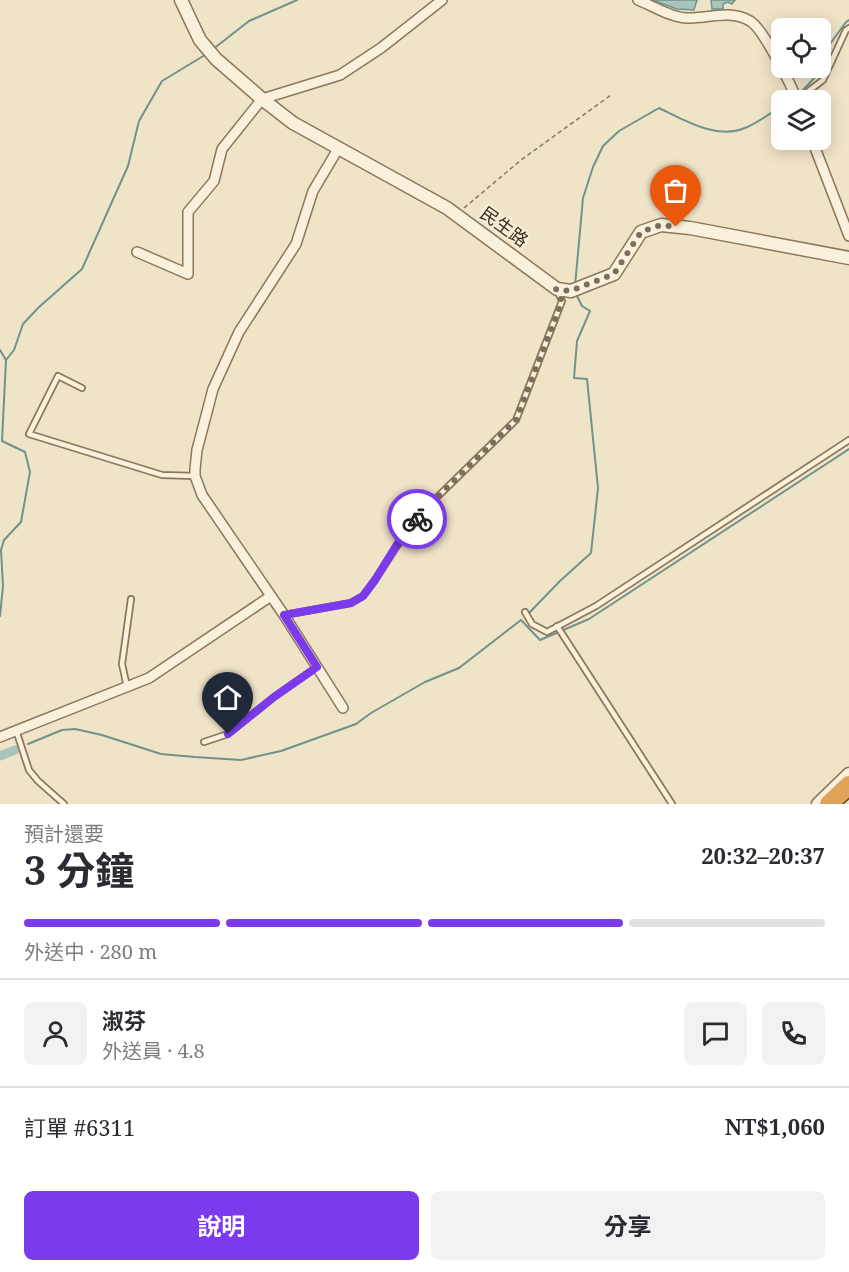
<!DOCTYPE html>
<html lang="zh-TW">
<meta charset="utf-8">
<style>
body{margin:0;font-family:"Noto Serif","Noto Sans TC",serif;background:#f2f2f3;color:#2b2b33;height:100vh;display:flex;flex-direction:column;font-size:22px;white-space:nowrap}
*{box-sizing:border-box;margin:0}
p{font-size:20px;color:#7c7c81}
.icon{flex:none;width:33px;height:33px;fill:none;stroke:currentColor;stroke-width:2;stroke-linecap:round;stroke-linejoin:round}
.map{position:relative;height:804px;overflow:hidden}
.details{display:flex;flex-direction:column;background:#fff;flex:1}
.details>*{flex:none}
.tools{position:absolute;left:771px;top:18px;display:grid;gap:12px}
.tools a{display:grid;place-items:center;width:60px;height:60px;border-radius:9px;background:#fff;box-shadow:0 3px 15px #0003;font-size:30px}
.pin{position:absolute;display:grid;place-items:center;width:51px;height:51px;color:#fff;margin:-62px -26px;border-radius:50% 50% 50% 0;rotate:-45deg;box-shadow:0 0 6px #0007}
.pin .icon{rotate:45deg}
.courier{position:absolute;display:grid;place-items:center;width:60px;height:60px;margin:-30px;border:4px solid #7c3aed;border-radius:50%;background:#fff;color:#222;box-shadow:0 2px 8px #0007}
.summary em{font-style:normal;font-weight:700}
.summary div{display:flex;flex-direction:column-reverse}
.summary{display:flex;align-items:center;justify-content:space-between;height:102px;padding:0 24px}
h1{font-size:39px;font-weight:700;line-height:45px}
.bar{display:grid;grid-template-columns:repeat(4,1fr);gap:9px 6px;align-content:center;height:72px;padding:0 24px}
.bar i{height:8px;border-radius:4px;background:#e1e1e2}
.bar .active{background:#7c3aed}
.bar p{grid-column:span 4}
.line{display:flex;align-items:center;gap:15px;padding:0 24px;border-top:2px solid #e1e1e2}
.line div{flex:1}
.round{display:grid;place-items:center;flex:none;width:63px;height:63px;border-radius:9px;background:#f2f2f3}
.action{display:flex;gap:12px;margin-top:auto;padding:12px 24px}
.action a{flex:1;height:69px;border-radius:9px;background:#7c3aed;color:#fff;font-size:24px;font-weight:700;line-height:69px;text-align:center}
.action a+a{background:#f2f2f3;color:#2b2b33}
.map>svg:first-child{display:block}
.water{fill:#a9c4bc;stroke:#6f938a;stroke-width:1.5}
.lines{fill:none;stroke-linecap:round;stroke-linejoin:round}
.stream{stroke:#6f938a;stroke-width:2}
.canal{stroke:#a9c4bc;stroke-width:9}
.service-casing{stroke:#8d765c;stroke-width:8}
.minor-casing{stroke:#8d765c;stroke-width:12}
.tertiary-casing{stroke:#8d765c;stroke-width:15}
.motorway-casing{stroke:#5b4430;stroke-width:21}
.path{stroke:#8d765c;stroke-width:1.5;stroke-dasharray:4.5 3;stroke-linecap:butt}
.service{stroke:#faf1dc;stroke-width:4.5}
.minor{stroke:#faf1dc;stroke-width:9}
.tertiary{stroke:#faf1dc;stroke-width:12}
.motorway{stroke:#e0a458;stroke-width:18}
.done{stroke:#7c6e5b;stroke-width:6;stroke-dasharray:0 10.8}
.route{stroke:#7c3aed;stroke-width:8}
.labels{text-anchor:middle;stroke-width:4.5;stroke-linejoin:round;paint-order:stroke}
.street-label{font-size:18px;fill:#3d2e20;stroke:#f7eed8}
</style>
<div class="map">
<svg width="849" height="804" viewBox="0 0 849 804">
<rect width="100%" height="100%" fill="#f0e4c8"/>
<g class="water">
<path d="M 652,0 L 697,0 L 694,10 L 677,9 Z"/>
<path d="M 711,0 L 735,0 L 732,4 L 728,2 L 723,4 L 723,9 L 712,9 Z"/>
</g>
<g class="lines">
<g class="stream">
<path d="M 212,50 L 249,21 L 297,0"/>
<path d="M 801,92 L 820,72 L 830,44 L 846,22 L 849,20"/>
<path d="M 575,286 L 583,198 L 593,167 L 603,146 L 619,131 L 659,108 C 684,120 716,140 745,128 C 758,123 770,113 782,106"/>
<path d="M 0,350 L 6,360"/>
<path d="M 530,612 L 560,581 L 591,553 L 598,488 L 587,379 L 574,378 L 577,341 L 590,311 L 582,306 L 576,294"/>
<path d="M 0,616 L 3,586 L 1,550 L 4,540 L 21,522 L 30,472 L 25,452 L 2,441 L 6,360 L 14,350 L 23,324 L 38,308 L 82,269 L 128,166 L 139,121 L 162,81 L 205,55"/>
<path d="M 28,744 L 62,730 L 75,729 L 102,735 L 161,754 L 195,757 L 241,760 L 281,751 L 356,724 L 371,713 L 425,682 L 459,668 L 521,620 L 540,640 L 589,619 L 849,449"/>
</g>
<path class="canal" d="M 0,756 L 15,750"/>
<defs>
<g id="service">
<path d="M 797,100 L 823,80 L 846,30 L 849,28"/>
<path d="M 82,388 L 58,376 L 29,434 L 162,475 L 195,476"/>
<path d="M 525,612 L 532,624 L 547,632 L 596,606 L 849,440"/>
<path d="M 284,615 L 351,603 L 363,596 L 375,580 L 397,546 L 426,508 L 516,420 L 562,301 L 558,292"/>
<path d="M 557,626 L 672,804"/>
<path d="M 127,687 L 122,664 L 131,599"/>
<path d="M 16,730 L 29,770 L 38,781 L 64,804"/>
<path d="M 204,742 L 228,734 L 274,697 L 317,667"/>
</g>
<g id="minor">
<path d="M 638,0 C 653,6 670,17 686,18 C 706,19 730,9 750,21 C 763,28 791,85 797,100"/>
<path d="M 812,140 L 849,236"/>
<path d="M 338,149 L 313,191 L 296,244 L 239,332 L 213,389 L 197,450 L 195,469 L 195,476 L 202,495 L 284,615 L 343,708"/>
<path d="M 137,252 L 188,274 L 188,212 L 214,181 L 222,149 L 262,99 L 340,75 L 381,48 L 442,0"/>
<path d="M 0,737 L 149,678 L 271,596"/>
</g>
<g id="tertiary">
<path d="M 181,0 L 200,40 L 216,59 L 262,99 L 293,123 L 447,208 L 557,289 L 571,291 L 614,274 L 641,232 L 661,225 L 690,228 L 849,258"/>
<path d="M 818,804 L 849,774"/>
</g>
<path id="motorway" d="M 829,804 L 849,785"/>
</defs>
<use href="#service" class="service-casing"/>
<use href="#minor" class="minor-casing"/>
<use href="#tertiary" class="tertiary-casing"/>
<use href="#motorway" class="motorway-casing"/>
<path class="path" d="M 464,208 L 521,160 L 611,95"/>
<use href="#service" class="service"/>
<use href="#minor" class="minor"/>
<use href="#tertiary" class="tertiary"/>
<use href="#motorway" class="motorway"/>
</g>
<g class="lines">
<path class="done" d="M 417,519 L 426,508 L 516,420 L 562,301 L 556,289 L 570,291 L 614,274 L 641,232 L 661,225 L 676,227"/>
<path class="route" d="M 228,734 L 274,697 L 317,667 L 284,615 L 351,603 L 363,596 L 375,580 L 396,546 L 417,519"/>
</g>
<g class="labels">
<g class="street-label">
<text transform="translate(504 227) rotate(36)" y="6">民生路</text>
</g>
</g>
</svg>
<div class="tools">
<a><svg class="icon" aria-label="locate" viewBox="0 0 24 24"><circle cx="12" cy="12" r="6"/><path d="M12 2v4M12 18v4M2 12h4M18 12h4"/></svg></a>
<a><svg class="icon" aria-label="layers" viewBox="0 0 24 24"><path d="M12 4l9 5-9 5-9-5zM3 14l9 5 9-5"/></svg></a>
</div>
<div class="pin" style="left:676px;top:227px;background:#ea580c"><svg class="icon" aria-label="bag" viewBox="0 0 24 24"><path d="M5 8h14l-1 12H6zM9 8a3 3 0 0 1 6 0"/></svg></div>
<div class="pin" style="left:228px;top:734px;background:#1f2937"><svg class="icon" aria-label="home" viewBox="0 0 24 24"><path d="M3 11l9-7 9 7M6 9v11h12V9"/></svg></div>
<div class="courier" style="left:417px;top:519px"><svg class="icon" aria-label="bike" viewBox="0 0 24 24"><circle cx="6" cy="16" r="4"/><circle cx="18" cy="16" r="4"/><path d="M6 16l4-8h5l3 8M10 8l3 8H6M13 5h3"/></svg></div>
</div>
<section class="details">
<div class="summary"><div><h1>3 分鐘</h1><p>預計還要</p></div><em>20:32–20:37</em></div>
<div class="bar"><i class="active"></i><i class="active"></i><i class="active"></i><i></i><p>外送中 · 280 m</p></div>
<div class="line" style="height:108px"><a class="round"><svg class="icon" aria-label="person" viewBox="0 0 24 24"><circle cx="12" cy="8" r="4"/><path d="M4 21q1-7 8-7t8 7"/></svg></a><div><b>淑芬</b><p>外送員 · 4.8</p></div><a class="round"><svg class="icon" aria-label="chat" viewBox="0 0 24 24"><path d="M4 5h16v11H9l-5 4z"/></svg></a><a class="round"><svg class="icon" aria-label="phone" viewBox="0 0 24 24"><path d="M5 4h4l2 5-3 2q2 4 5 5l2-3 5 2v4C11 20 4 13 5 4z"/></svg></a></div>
<div class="line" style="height:78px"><div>訂單 #6311</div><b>NT$1,060</b></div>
<div class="action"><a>說明</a><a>分享</a></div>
</section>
